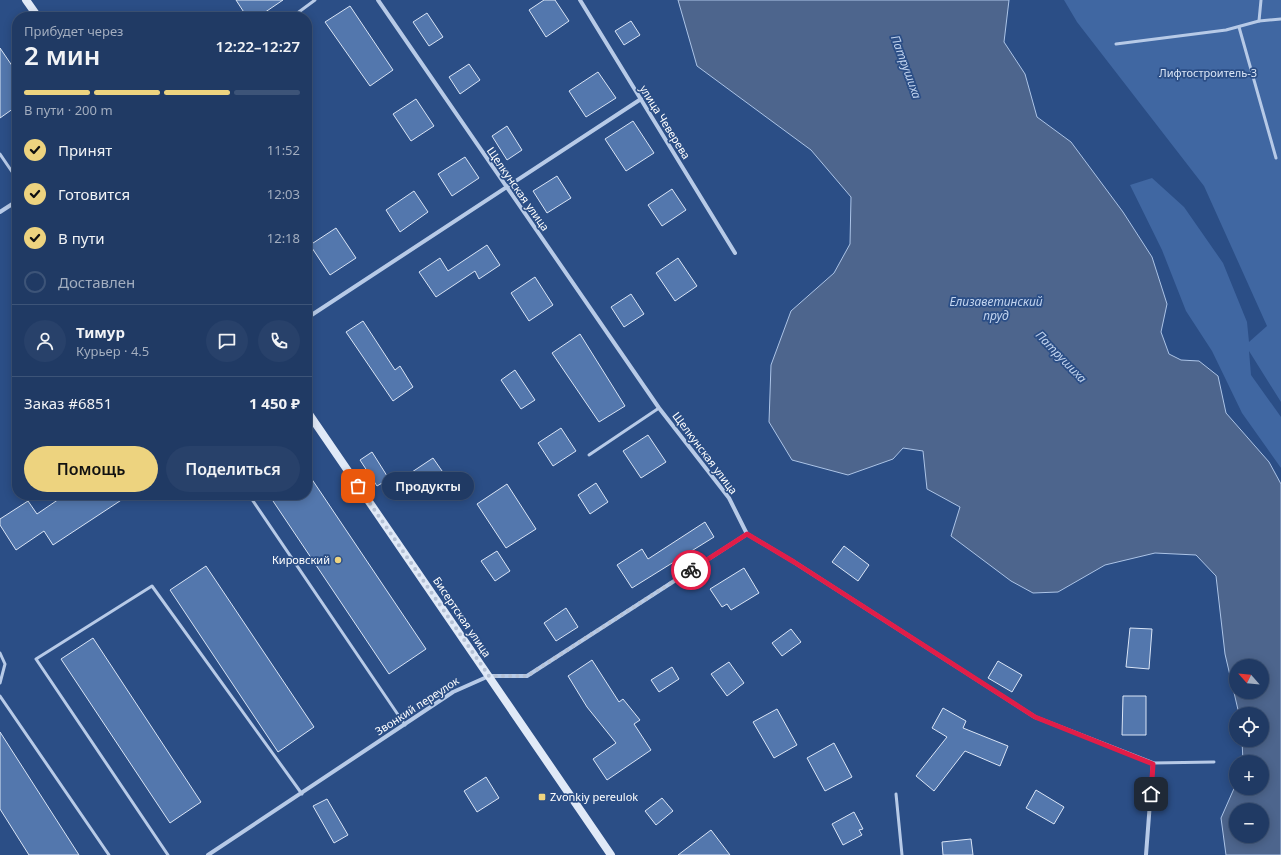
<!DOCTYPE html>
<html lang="ru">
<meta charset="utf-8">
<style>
body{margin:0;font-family:"Noto Sans",sans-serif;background:#28416a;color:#f1f3f6;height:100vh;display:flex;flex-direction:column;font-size:15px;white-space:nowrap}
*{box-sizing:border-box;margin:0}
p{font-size:13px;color:#a2adbf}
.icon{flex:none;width:22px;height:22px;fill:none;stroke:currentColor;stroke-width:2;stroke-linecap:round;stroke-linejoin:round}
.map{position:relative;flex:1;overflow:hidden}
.panel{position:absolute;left:12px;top:12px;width:300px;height:488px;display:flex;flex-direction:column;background:#203a64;border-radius:16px;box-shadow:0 2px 10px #0003,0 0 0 1px #3d5478}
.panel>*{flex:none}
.needle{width:26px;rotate:297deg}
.tools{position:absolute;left:1229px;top:659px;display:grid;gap:8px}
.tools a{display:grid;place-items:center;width:40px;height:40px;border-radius:50%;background:#203a64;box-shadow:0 2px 10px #0003,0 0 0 1px #3d5478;font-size:20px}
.pin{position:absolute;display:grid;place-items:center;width:34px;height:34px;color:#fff;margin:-17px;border-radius:8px;box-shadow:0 2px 6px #0006}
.courier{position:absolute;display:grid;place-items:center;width:40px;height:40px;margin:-20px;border:3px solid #e11d48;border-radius:50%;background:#fff;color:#222;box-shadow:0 1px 5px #0007}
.bubble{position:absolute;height:28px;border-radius:14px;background:#203a64;box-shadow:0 2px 10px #0003,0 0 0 1px #3d5478;font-size:13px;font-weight:600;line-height:28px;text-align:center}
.summary em{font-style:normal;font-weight:600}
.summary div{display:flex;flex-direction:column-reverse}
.summary{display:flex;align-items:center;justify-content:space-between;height:68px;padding:0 12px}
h1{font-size:26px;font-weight:600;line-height:30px}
.bar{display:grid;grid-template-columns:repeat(4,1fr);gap:6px 4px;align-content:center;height:48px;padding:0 12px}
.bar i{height:5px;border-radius:3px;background:#3d5478}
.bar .active{background:#edd37f}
.bar p{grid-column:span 4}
.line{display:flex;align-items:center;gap:10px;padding:0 12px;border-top:1px solid #3d5478}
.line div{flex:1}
.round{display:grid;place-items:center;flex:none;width:42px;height:42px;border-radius:21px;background:#28416a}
ol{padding:0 12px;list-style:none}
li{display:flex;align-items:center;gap:12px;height:44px}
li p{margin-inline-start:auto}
li .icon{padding:4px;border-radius:50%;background:#edd37f;color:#111;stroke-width:4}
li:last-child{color:#a2adbf}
li i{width:22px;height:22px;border:2px solid #3d5478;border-radius:50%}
.cta{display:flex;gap:8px;margin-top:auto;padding:8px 12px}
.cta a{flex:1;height:46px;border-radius:24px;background:#edd37f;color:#111;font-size:16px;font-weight:600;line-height:46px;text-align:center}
.cta a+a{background:#28416a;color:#f1f3f6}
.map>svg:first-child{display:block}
.green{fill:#4067a2}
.water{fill:#4d658d;stroke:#acc4e7;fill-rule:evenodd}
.building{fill:#5377ad;stroke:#dae5f6}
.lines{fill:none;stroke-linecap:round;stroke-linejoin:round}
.service{stroke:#b7cae7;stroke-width:3}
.minor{stroke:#b7cae7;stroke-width:4}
.secondary{stroke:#e0e9f7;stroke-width:8}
.done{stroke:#b5c1d5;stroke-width:4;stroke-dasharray:0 7.2}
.route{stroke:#e11d48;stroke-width:5}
.poi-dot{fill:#edd37f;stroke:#2b4e86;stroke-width:1.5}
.labels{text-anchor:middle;stroke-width:3.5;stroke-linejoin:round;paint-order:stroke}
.park-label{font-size:11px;fill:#dae5f6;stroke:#2b4e86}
.street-label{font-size:11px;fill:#fff;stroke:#2b4e86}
.poi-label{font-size:11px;fill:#fff;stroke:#2b4e86;text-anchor:end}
.water-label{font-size:12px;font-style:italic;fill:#c2d4ef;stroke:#2b4e86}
</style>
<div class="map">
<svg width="1281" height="855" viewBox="0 0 1281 855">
<rect width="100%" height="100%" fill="#2b4e86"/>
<path class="green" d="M 1064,0 L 1281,0 L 1281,402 L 1249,351 L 1251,375 L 1281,417 L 1281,468 L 1242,413 L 1212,351 L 1186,311 L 1162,250 L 1130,185 L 1152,178 L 1184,207 L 1223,263 L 1247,322 L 1249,342 L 1267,326 L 1204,186 L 1077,22 Z"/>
<path class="water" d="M 678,0 L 1009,0 L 1004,42 L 1025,74 L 1037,117 L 1071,142 L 1123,212 L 1152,257 L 1167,304 L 1161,332 L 1169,354 L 1181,360 L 1199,361 L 1218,376 L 1226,413 L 1269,462 L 1281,484 L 1281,855 L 1226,855 L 1221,818 L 1236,784 L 1236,788 L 1262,788 L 1262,762 L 1243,762 L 1242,740 L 1262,740 L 1262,714 L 1239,714 L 1225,654 L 1216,576 L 1196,555 L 1155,553 L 1105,565 L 1058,592 L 1033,593 L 1011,581 L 951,536 L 960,507 L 927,489 L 923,451 L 903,448 L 893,459 L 848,475 L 792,460 L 769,422 L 771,365 L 791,311 L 834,273 L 850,244 L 851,197 L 811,150 L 697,66 ZM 1236,666 L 1262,666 L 1262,692 L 1236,692 ZM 1236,810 L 1262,810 L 1262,836 L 1236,836 Z"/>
<g class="building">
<path d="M 236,0 L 283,0 L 258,17 L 247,17 Z"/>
<path d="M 544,0 L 555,0 L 569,21 L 546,37 L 529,10 Z"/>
<path d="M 350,6 L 393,70 L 370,86 L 325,22 Z"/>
<path d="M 427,13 L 443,37 L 429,46 L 413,22 Z"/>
<path d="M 631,21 L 640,35 L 624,45 L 615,31 Z"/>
<path d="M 0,48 L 17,73 L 17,106 L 0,118 Z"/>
<path d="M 469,64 L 480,80 L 460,94 L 449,77 Z"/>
<path d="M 598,72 L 616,98 L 586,117 L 569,91 Z"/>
<path d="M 416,99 L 434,126 L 411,141 L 393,114 Z"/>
<path d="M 633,121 L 654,153 L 626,171 L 605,139 Z"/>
<path d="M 507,126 L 522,150 L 507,160 L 492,136 Z"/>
<path d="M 465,157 L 479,178 L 452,196 L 438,174 Z"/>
<path d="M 557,176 L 571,198 L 547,213 L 533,191 Z"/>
<path d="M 672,189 L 686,210 L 662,226 L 648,205 Z"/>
<path d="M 414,191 L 428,212 L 400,232 L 386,210 Z"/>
<path d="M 336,228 L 356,258 L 330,275 L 310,245 Z"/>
<path d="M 487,245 L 500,265 L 479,279 L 475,271 L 436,297 L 419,272 L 440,258 L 448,271 Z"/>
<path d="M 678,258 L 697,286 L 675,301 L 656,273 Z"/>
<path d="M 535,277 L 553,305 L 529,321 L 511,293 Z"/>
<path d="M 631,294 L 644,314 L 624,327 L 611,307 Z"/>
<path d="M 363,321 L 395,370 L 400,366 L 413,387 L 393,401 L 346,332 Z"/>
<path d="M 580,334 L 625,406 L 599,422 L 552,353 Z"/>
<path d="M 515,370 L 535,400 L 521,409 L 501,380 Z"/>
<path d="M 561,428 L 576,451 L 553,466 L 538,443 Z"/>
<path d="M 648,435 L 666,462 L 641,478 L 623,451 Z"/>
<path d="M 372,452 L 389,479 L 377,486 L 360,460 Z"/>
<path d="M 433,458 L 449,481 L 427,495 L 412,472 Z"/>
<path d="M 307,472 L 426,649 L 389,674 L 269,495 L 307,495 Z"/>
<path d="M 596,483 L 608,502 L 590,514 L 578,495 Z"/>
<path d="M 507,484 L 536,529 L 506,548 L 477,504 Z"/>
<path d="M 65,495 L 129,495 L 53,545 L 44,531 L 16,550 L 0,525 L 0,519 L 28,501 L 37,514 Z"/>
<path d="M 705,522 L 714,537 L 632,588 L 617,565 L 642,549 L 648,559 Z"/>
<path d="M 844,546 L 869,565 L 858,581 L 832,562 Z"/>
<path d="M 497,551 L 510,571 L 495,581 L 481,561 Z"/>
<path d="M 206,566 L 314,727 L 278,752 L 170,590 Z"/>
<path d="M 744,568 L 759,593 L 731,610 L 727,604 L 722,607 L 710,589 Z"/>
<path d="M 566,608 L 578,627 L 556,641 L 544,623 Z"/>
<path d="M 1130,628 L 1152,629 L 1149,669 L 1126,667 Z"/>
<path d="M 791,629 L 801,642 L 782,656 L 772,643 Z"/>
<path d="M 93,638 L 201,802 L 170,823 L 61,659 Z"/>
<path d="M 592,660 L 619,702 L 623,699 L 640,720 L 634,724 L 651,750 L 607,780 L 593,759 L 616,743 L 587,707 L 568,676 Z"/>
<path d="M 998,661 L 1022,675 L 1012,692 L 988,678 Z"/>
<path d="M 729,662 L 744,683 L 727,696 L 711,674 Z"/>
<path d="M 672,667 L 679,679 L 659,692 L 651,680 Z"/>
<path d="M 1123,696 L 1146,696 L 1146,735 L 1122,735 Z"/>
<path d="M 943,708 L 966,721 L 963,728 L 1008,746 L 1000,766 L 965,751 L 934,791 L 916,776 L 947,737 L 932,728 Z"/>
<path d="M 777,709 L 797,745 L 774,758 L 753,722 Z"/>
<path d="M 0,732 L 79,855 L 29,855 L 0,809 Z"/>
<path d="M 834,743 L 852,777 L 825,791 L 807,758 Z"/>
<path d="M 486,777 L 499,798 L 477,812 L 464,791 Z"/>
<path d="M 1036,790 L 1064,807 L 1054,824 L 1026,808 Z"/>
<path d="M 662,798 L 673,811 L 656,825 L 645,811 Z"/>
<path d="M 327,799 L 348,835 L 334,843 L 313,806 Z"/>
<path d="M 854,812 L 863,829 L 859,830 L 862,835 L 843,845 L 832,824 Z"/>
<path d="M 711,830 L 730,855 L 678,855 Z"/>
<path d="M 971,839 L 973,855 L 943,855 L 942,842 Z"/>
</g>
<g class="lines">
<g class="service">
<path d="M 292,17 L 315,0"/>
<path d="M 1259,21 L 1261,0"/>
<path d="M 1239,27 L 1276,158"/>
<path d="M 1116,44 L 1226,30 L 1259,21 L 1281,19"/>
<path d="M 0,154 L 17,179"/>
<path d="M 589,455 L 659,408"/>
<path d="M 249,495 L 405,725"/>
<path d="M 0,653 L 5,664 L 0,683"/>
<path d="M 0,696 L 109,855"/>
<path d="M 1153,763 L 1214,762"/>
<path d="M 896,794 L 902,855"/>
<path d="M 168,855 L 36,659 L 152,586 L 302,794"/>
</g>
<g class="minor">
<path d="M 378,0 L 659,408 L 729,498 L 747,534 L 794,562 L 1035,717 L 1153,763 L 1146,855"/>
<path d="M 580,0 L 735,253"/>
<path d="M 0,212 L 17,201"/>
<path d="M 307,318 L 641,99"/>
<path d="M 208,855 L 453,692 L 489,676 L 527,676 L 747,534"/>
</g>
<g class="secondary">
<path d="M 26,0 L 38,17"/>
<path d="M 307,411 L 611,855"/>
</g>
</g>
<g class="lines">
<path class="done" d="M 358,486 L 489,676 L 527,676 L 691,570"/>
<path class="route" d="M 691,570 L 747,534 L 794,562 L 1035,717 L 1153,764 L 1151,794"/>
</g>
<g class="poi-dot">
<circle cx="338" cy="560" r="4"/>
<rect x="538" y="793" width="8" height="8" rx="2"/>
</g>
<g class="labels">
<g class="park-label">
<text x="1208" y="77">Лифтостроитель-3</text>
</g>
<g class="street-label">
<text transform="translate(665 122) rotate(58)" y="4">улица Чеверева</text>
<text transform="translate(518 189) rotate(55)" y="4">Щелкунская улица</text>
<text transform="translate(705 453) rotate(53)" y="4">Щелкунская улица</text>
<text transform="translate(462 617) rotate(56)" y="4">Бисертская улица</text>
<text transform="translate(417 706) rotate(-33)" y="4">Звонкий переулок</text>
</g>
<g class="poi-label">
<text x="330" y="564">Кировский</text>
<text x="550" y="801" text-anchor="start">Zvonkiy pereulok</text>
</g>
<g class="water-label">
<text transform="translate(906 67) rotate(70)" y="4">Патрушиха</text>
<text x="996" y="306">Елизаветинский<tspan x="996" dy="14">пруд</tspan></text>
<text transform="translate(1061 357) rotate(46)" y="4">Патрушиха</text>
</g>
</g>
</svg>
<div class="tools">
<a><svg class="needle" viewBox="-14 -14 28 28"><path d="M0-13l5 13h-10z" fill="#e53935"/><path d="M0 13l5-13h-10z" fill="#a2adbf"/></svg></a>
<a><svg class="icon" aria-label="locate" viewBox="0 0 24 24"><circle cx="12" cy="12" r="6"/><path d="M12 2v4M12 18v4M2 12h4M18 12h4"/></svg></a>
<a>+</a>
<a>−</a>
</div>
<div class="pin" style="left:358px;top:486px;background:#ea580c"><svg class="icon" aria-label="bag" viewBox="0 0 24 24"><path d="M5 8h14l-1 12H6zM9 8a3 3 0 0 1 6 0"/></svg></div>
<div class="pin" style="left:1151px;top:794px;background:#1f2937"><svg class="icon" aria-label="home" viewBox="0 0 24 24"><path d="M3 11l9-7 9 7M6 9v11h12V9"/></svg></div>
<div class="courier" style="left:691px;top:570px"><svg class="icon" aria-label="bike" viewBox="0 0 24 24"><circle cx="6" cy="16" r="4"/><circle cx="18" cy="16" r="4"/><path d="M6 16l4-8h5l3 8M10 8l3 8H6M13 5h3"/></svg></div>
<div class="bubble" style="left:382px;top:472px;width:92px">Продукты</div>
<section class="panel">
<div class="summary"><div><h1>2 мин</h1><p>Прибудет через</p></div><em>12:22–12:27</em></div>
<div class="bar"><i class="active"></i><i class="active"></i><i class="active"></i><i></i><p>В пути · 200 m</p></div>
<ol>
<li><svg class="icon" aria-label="check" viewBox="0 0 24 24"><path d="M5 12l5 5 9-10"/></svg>Принят<p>11:52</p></li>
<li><svg class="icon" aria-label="check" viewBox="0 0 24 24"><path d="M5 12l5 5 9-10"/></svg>Готовится<p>12:03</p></li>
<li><svg class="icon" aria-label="check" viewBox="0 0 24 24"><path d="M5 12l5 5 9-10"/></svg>В пути<p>12:18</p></li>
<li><i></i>Доставлен</li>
</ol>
<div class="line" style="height:72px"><a class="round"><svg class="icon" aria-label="person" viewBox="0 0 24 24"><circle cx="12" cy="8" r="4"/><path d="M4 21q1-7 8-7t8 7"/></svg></a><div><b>Тимур</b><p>Курьер · 4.5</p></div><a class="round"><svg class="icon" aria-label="chat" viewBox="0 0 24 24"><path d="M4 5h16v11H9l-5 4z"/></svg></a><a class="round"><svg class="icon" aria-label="phone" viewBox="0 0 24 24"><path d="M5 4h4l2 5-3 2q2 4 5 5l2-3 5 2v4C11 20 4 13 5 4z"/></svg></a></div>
<div class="line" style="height:52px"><div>Заказ #6851</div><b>1 450 ₽</b></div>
<div class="cta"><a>Помощь</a><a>Поделиться</a></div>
</section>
</div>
